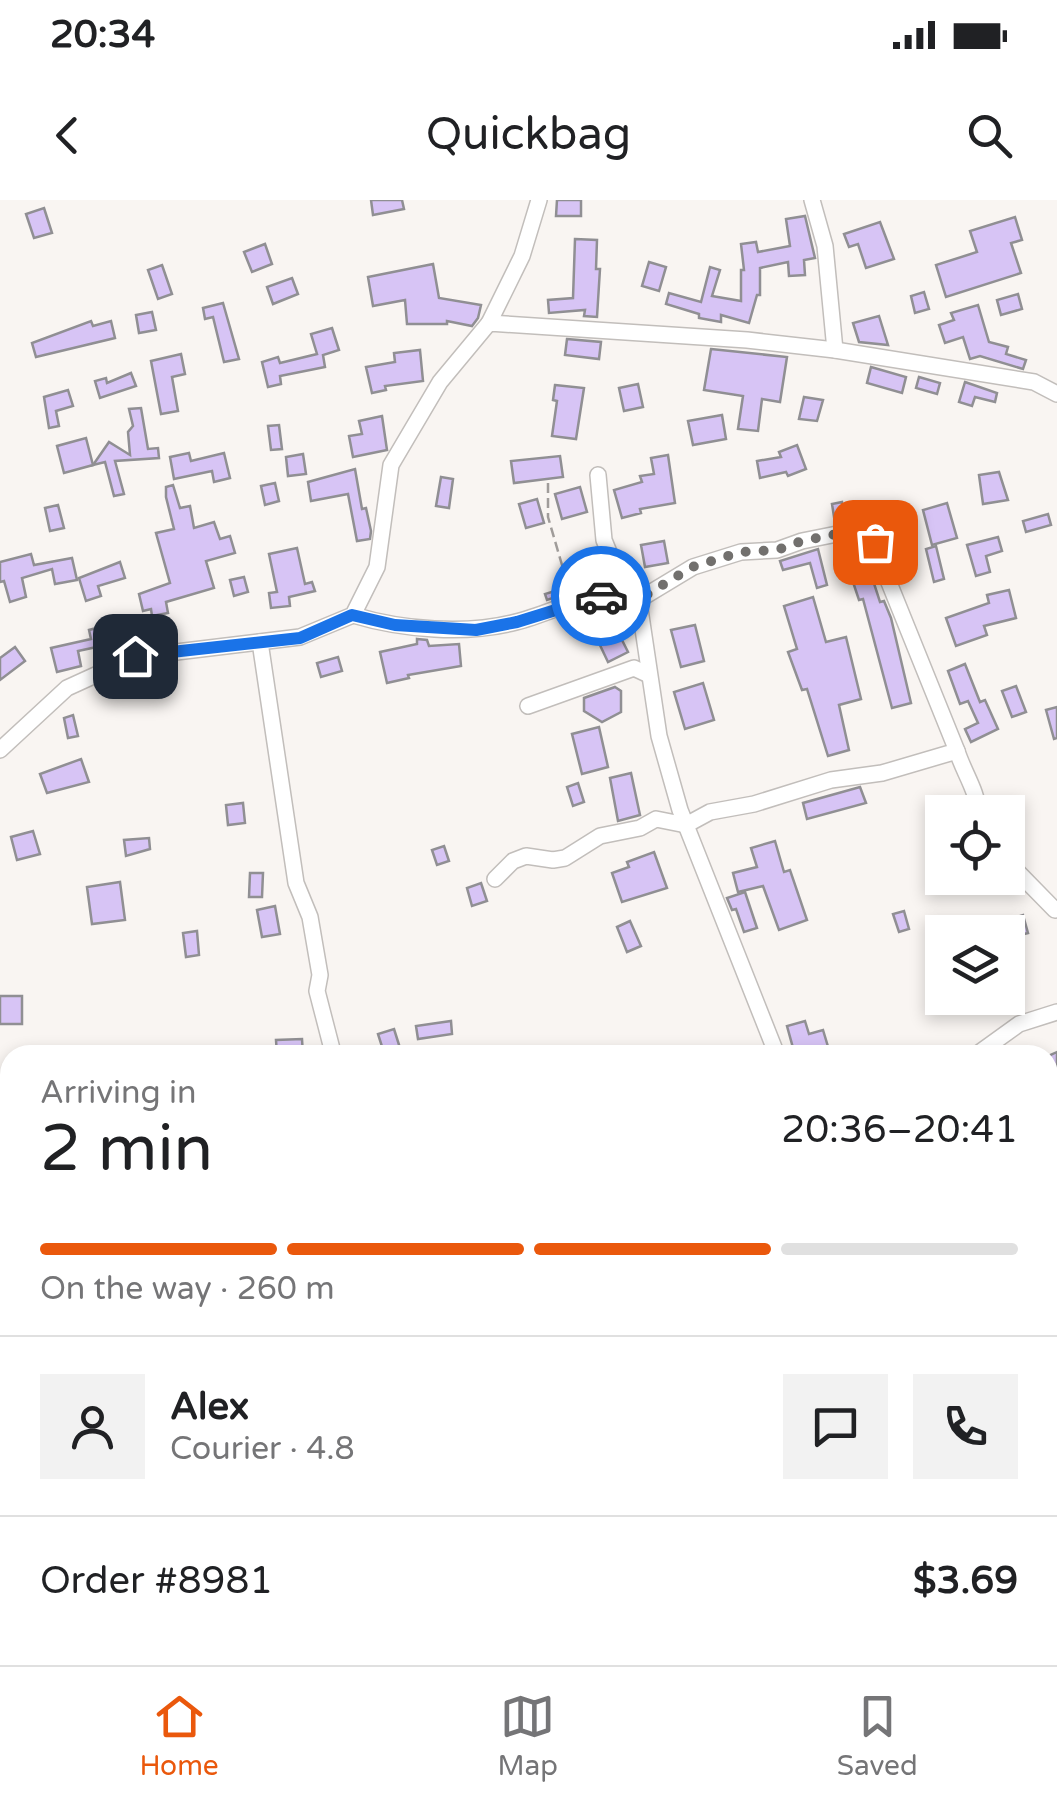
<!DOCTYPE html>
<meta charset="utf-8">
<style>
body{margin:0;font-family:"Varela Round",sans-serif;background:#f2f2f2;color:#202124;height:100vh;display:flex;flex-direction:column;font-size:38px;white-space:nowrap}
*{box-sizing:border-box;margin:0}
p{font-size:32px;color:#757577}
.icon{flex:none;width:55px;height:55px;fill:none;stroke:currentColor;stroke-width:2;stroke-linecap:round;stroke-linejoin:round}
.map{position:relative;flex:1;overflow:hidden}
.details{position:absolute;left:0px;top:845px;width:1058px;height:620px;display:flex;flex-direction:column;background:#fff;border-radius:30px 30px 0 0;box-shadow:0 5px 15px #0003}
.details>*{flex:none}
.tools{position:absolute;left:925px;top:595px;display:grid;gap:20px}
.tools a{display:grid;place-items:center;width:100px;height:100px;border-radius:0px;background:#fff;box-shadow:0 5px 15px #0003;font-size:50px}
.pin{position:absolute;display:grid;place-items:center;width:85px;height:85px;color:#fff;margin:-42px;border-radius:20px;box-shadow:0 5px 15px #0006}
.courier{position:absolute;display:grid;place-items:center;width:100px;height:100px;margin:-50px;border:8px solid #1a73e8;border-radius:50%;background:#fff;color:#222;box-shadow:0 2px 12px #0007}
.headline em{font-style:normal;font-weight:600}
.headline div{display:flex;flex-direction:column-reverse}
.headline{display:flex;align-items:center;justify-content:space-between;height:170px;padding:0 40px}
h1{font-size:65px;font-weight:600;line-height:75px}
.bar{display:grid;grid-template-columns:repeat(4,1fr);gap:15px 10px;align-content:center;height:120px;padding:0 40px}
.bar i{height:12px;border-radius:8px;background:#e0e0e0}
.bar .current{background:#ea580c}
.bar p{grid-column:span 4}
.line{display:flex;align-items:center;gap:25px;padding:0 40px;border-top:2px solid #e0e0e0}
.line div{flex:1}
.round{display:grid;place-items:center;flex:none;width:105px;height:105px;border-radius:0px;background:#f2f2f2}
.status{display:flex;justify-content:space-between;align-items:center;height:70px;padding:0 50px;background:#fff;direction:ltr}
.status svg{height:28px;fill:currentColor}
header{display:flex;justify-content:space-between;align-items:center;height:130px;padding:0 40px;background:#fff;font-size:45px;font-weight:600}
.tab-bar{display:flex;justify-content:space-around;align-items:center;height:140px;border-top:2px solid #e0e0e0;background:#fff;font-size:28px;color:#757577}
.tab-bar a{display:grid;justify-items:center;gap:5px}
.tab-bar .current{color:#ea580c}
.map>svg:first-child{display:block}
.building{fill:#d7c4f5;stroke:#908f93;stroke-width:2.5}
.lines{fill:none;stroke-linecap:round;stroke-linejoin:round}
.lane-casing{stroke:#c2bebb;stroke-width:10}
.street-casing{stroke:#c2bebb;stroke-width:18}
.secondary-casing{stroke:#c2bebb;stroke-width:22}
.path{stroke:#a09c9a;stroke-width:2.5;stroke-dasharray:10 5;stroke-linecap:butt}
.lane{stroke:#fff;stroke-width:8}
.street{stroke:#fff;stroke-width:15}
.secondary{stroke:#fff;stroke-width:20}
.done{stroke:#72706e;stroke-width:10;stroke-dasharray:0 18}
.route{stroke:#1a73e8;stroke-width:12}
</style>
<div class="status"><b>20:34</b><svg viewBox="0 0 49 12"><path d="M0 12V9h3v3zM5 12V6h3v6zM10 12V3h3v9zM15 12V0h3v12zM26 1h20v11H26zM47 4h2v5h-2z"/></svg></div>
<header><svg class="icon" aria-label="back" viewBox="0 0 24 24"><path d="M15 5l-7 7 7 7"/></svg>Quickbag<svg class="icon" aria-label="search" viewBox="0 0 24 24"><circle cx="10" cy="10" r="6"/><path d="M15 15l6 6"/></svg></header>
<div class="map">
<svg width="1057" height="1465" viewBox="0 0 1057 1465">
<rect width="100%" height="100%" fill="#f9f5f2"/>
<g class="building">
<path d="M 371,0 L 402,0 L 404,9 L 373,15 Z"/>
<path d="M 557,0 L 581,0 L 581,16 L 556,16 Z"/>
<path d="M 44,8 L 52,33 L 34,38 L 26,14 Z"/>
<path d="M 805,16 L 815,58 L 804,60 L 805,75 L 789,76 L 788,62 L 760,68 L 760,95 L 757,95 L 749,123 L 721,115 L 721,122 L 699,118 L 699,114 L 666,104 L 669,93 L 701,102 L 710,67 L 720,70 L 712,96 L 741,101 L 741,70 L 744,70 L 741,44 L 756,42 L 758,52 L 790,46 L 786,19 Z"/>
<path d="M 1015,17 L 1022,40 L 1011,43 L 1021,73 L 946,97 L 936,65 L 977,52 L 970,31 Z"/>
<path d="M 880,22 L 894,59 L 866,68 L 858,44 L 849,47 L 844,34 Z"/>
<path d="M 575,39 L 597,40 L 596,69 L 600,69 L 597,117 L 584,116 L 585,110 L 549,113 L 548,100 L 573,98 Z"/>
<path d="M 265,44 L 272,64 L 252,72 L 244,52 Z"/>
<path d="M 649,62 L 666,67 L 659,91 L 642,86 Z"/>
<path d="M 433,64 L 439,98 L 481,105 L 478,118 L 472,126 L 447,121 L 447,124 L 407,124 L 405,100 L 373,106 L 368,77 Z"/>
<path d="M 162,65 L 172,94 L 158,99 L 148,70 Z"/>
<path d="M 292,78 L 298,94 L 273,104 L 267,87 Z"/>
<path d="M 924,92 L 929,109 L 915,113 L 911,96 Z"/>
<path d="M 1018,94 L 1022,109 L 1001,115 L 997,100 Z"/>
<path d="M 223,103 L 239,159 L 224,162 L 213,117 L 205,119 L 203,108 Z"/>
<path d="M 978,105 L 989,142 L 1008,147 L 1006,154 L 1026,160 L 1023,169 L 980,156 L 970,159 L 963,137 L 945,143 L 939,125 L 954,120 L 951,113 Z"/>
<path d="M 152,112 L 156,130 L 139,133 L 136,115 Z"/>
<path d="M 879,116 L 888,145 L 859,142 L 853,123 Z"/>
<path d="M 91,121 L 93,126 L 111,121 L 115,138 L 36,157 L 32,143 Z"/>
<path d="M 332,128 L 339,150 L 323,155 L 325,167 L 280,176 L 281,184 L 268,187 L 262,162 L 278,157 L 280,163 L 317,154 L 311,134 Z"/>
<path d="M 567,139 L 601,142 L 599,159 L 565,155 Z"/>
<path d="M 711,149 L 787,157 L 780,202 L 762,199 L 758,231 L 738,229 L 743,196 L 704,190 Z"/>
<path d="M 420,150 L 423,181 L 385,186 L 386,190 L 372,193 L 366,167 L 395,162 L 394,153 Z"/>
<path d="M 181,154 L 185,174 L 172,177 L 178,211 L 161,214 L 151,161 Z"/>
<path d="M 871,167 L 906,177 L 902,193 L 867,183 Z"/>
<path d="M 131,173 L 136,186 L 100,198 L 95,181 L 106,178 L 107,183 Z"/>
<path d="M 919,177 L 940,183 L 937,194 L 916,188 Z"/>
<path d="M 965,182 L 997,193 L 995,202 L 975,197 L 972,206 L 959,202 Z"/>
<path d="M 638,184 L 643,207 L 624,211 L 619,188 Z"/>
<path d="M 555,185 L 584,188 L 576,239 L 552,236 L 557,201 L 553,200 Z"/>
<path d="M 68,190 L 73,206 L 56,211 L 59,226 L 49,228 L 44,197 Z"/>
<path d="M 804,197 L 823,200 L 817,221 L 799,219 Z"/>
<path d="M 141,208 L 148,249 L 158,248 L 159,258 L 115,261 L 124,294 L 114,296 L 105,262 L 93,265 L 109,242 L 130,255 L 128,232 L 133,226 L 129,209 Z"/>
<path d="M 722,215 L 726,239 L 693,245 L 688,221 Z"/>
<path d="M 382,216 L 387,250 L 353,257 L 349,236 L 362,234 L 359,221 Z"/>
<path d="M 279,225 L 282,249 L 271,250 L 268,226 Z"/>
<path d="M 86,238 L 93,265 L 64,273 L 57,246 Z"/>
<path d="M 797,245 L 806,269 L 788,276 L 786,272 L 760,278 L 757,261 L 781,257 L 779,252 Z"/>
<path d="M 189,253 L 191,261 L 224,253 L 230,278 L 214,282 L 212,271 L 174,279 L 170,257 Z"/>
<path d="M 303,254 L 306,274 L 288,276 L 286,257 Z"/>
<path d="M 668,255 L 675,303 L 640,309 L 641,313 L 622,318 L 614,290 L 642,282 L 640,276 L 654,274 L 651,258 Z"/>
<path d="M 560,256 L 563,277 L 514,283 L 511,261 Z"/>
<path d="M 355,269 L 362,309 L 366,308 L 371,331 L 370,339 L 357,341 L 348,294 L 311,301 L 308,282 Z"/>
<path d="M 999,272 L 1008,300 L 983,304 L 979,275 Z"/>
<path d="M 441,277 L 453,279 L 449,308 L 436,306 Z"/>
<path d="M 275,283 L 279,301 L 265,305 L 261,286 Z"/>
<path d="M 173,285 L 180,308 L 190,306 L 194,328 L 214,322 L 220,339 L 230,336 L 235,353 L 206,361 L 214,388 L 166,402 L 168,413 L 152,416 L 151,409 L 143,411 L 139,394 L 170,383 L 156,333 L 174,329 L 166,297 L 166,287 Z"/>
<path d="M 580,287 L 587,312 L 562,319 L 555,294 Z"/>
<path d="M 537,299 L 544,323 L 526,328 L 519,304 Z"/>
<path d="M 842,302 L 845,321 L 835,323 L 832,304 Z"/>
<path d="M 947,303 L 957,338 L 932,345 L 923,310 Z"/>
<path d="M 58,305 L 64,328 L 50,331 L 45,308 Z"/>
<path d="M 1048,314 L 1051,325 L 1026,332 L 1023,321 Z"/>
<path d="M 998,337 L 1002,351 L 986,356 L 990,372 L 976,376 L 967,345 Z"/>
<path d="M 664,341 L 668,363 L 645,367 L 641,345 Z"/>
<path d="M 858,341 L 865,369 L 869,368 L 880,402 L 884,401 L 891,418 L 911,503 L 892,508 L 863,399 L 859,400 L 849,370 L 844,371 L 837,345 Z"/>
<path d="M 936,346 L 944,379 L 934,382 L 926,349 Z"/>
<path d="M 297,348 L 305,384 L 312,382 L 315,391 L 289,397 L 290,406 L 271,408 L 269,393 L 277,392 L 269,354 Z"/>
<path d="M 818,349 L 827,385 L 817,388 L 810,363 L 783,370 L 780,361 Z"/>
<path d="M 31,354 L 34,365 L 72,358 L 77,380 L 55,384 L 52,369 L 22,378 L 26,397 L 10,402 L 4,381 L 0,382 L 0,362 Z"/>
<path d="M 120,362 L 125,378 L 98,386 L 101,396 L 86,401 L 79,378 Z"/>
<path d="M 573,372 L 579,389 L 547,400 L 545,394 L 568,387 L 564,376 Z"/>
<path d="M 244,377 L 248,392 L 234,396 L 230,380 Z"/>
<path d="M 1009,390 L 1016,418 L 984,426 L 987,435 L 956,446 L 946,418 L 989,403 L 987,395 Z"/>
<path d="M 813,397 L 826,442 L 846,437 L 861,499 L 839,505 L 849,550 L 828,556 L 807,489 L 802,490 L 788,452 L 797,449 L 784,406 Z"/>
<path d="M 612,405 L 616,428 L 628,452 L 608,462 L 598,441 L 605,438 L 601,407 Z"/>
<path d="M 130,419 L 134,439 L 78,451 L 81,466 L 57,472 L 51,448 L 91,439 L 89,430 Z"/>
<path d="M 695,425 L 704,461 L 681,467 L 671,430 Z"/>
<path d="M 417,439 L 427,440 L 429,446 L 459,444 L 461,466 L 408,475 L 409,478 L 387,483 L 380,452 L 417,444 Z"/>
<path d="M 15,447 L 25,461 L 0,480 L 0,458 Z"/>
<path d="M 338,457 L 342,471 L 321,477 L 317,463 Z"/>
<path d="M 965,464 L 980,502 L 985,500 L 998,529 L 971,542 L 965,529 L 978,523 L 968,501 L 960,504 L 948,471 Z"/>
<path d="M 139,469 L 140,473 L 149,470 L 153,483 L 146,484 L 149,493 L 136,497 L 132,482 L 102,489 L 101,485 Z"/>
<path d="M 703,483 L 714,520 L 685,529 L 674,492 Z"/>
<path d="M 1016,486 L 1026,512 L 1012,517 L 1002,491 Z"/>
<path d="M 615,487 L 621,491 L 621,512 L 602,522 L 584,511 L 584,498 Z"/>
<path d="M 1057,507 L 1057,538 L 1054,539 L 1046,510 Z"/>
<path d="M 73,515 L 78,536 L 68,538 L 64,518 Z"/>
<path d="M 599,527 L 608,567 L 582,574 L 572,534 Z"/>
<path d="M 81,559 L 89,582 L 47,593 L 40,574 Z"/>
<path d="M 631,573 L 640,615 L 618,621 L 610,578 Z"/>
<path d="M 578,583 L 584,602 L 573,606 L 567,587 Z"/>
<path d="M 860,587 L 866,603 L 807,619 L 803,603 Z"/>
<path d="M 243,603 L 245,623 L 228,625 L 226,605 Z"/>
<path d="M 33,631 L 40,654 L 17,660 L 11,637 Z"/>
<path d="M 149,638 L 150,649 L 126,656 L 124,640 Z"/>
<path d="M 775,641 L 784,672 L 790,670 L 807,720 L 779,730 L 763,686 L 738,692 L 733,673 L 757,667 L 751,648 Z"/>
<path d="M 444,646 L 449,661 L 437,665 L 432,650 Z"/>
<path d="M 938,650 L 940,668 L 930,669 L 927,651 Z"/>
<path d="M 654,652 L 667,688 L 622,702 L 612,673 L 629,667 L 627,662 Z"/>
<path d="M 250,673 L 263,673 L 262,697 L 249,697 Z"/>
<path d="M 120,682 L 125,720 L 92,724 L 87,687 Z"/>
<path d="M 481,683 L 487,701 L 472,706 L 467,688 Z"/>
<path d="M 745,692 L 757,728 L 744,732 L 736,709 L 732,710 L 727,698 Z"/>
<path d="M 275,706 L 280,734 L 262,737 L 257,710 Z"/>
<path d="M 904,711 L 909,729 L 899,732 L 893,714 Z"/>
<path d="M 1023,715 L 1028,733 L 1016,736 L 1011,719 Z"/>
<path d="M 630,721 L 641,746 L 627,752 L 617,727 Z"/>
<path d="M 197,731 L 199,755 L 186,757 L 183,733 Z"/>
<rect x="0" y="796" width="22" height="28"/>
<path d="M 451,821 L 452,834 L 418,839 L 416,826 Z"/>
<path d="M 805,821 L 809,834 L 823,830 L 829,850 L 795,855 L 787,826 Z"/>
<path d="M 394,829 L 400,848 L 384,853 L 378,834 Z"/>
<path d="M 302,839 L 303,855 L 277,855 L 276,840 Z"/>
<path d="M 1057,852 L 1057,902 L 1056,902 L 1048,879 L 1048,856 Z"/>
<path d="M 1057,930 L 1057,950 L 1048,953 L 1048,933 Z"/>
<path d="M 0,1101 L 10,1102 L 10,1147 L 0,1146 Z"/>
<path d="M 10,1334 L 10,1365 L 0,1367 L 0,1336 Z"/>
</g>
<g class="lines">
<defs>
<path id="lane" d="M 498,1465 L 498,1455"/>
<g id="street">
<path d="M 812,0 L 825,46 L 835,150"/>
<path d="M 489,123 L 522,56 L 539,0"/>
<path d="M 598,275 L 604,340 L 626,394"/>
<path d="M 353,415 C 403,430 466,435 516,422 C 553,413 592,389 630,394 L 640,409 L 659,536 L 680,610 L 777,855"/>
<path d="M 260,442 L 296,683 L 310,717 L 320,775 L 317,791 L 332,849 L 330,855"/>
<path d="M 528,506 L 634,468 L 649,475"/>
<path d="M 0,550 L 67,488 L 135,457 L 300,437 L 353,415 L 377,367 L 391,265 L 440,182 L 489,123 L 747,140 L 835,150 L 1034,182 L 1057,194"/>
<path d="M 957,551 C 963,571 978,592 978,612"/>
<path d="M 1008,662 L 1055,710"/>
<path d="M 495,679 L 513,661 L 526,656 L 553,660 L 565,658 L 600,636 L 640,628 L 656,619 L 686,625 L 710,612 L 754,604 L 831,580 L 882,573 L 957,551 L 867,328 L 802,341 L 777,350 L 741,352 L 693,367 L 635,402"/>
<path d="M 976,855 L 1019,824 L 1057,812"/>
<path d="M 1048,983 L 1057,979"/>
<path d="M 0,1024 L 10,1020"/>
<path d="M 0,1247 L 10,1290"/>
<path d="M 150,1465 L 151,1455"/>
</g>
<g id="secondary">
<path d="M 1048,1268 L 1057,1261"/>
<path d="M 0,1417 L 10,1418"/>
<path d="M 363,1455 L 484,1465"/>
<path d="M 628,1465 L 709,1455"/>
</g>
</defs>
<use href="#lane" class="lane-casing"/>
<use href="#street" class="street-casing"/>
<use href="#secondary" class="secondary-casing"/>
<g class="path">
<path d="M 548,283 L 548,317 L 562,365 L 596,353"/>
<path d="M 1048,1451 L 1057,1412"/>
<path d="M 1041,1465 L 1046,1455"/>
</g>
<use href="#lane" class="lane"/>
<use href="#street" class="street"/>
<use href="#secondary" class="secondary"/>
</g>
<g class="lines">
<path class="done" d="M 601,396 L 613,392 L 630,394 L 635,402 L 692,367 L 741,352 L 777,350 L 802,341 L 868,328 L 875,342"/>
<path class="route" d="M 135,456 L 300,438 L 352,415 L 395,425 L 476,430 L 517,422 L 601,396"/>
</g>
</svg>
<div class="tools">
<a><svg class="icon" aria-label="locate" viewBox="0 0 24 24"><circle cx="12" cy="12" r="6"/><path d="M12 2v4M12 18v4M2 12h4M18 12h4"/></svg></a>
<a><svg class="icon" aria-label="layers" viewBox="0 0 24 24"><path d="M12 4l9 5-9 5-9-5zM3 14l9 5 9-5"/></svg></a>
</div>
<div class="pin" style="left:875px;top:342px;background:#ea580c"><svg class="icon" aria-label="bag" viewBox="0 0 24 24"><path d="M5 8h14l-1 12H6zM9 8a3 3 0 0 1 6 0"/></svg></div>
<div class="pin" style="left:135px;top:456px;background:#1f2937"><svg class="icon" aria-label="home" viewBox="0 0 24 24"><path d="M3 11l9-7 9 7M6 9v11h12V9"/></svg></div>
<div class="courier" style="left:601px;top:396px"><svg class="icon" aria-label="car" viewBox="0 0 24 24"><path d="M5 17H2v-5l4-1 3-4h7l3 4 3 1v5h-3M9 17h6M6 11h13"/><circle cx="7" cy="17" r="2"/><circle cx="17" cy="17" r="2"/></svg></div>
<section class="details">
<div class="headline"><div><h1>2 min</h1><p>Arriving in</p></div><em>20:36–20:41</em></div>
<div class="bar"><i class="current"></i><i class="current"></i><i class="current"></i><i></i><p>On the way · 260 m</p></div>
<div class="line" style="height:180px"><a class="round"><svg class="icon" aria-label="person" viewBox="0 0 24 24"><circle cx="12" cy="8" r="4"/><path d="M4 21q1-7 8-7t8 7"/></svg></a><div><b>Alex</b><p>Courier · 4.8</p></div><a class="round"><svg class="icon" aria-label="chat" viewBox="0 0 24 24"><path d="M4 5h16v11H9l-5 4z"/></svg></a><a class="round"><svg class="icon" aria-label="phone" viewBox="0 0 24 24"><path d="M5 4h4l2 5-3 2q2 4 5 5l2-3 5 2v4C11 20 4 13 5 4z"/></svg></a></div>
<div class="line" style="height:130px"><div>Order #8981</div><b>$3.69</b></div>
</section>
</div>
<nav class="tab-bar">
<a class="current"><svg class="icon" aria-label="home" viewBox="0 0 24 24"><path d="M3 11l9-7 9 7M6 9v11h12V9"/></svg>Home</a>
<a><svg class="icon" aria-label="map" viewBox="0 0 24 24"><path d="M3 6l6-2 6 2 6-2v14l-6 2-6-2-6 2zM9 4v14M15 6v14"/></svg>Map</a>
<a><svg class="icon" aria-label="saved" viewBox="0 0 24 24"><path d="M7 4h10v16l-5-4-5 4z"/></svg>Saved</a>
</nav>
